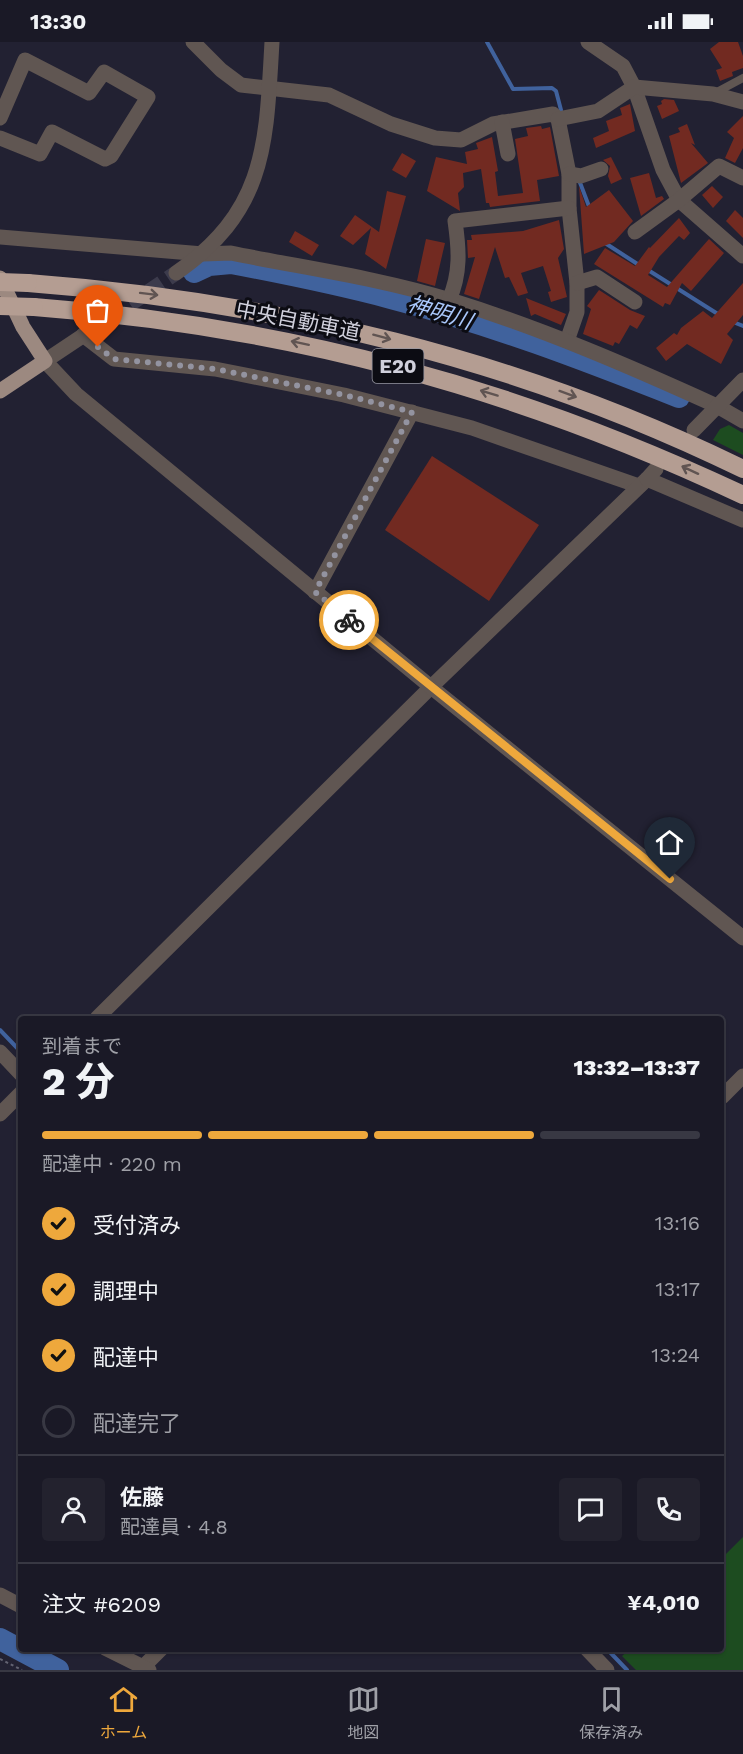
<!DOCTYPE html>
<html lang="ja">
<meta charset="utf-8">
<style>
body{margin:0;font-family:"Work Sans","Noto Sans JP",sans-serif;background:#23222e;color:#f1f3f6;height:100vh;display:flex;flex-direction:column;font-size:22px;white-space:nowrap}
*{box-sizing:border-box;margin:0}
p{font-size:20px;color:#9fa0a7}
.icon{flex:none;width:33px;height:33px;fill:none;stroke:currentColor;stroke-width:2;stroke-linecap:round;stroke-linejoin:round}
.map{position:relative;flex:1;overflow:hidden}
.drawer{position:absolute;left:18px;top:974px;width:706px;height:636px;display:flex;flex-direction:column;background:#1a1926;border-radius:6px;box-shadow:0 2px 4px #0004,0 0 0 2px #383843}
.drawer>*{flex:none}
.pin{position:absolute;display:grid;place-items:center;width:51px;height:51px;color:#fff;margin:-62px -26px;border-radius:50% 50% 50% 0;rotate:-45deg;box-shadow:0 0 6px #0007}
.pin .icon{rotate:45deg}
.courier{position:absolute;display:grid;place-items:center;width:60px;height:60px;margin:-30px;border:4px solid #eea83c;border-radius:50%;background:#fff;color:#222;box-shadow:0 2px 8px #0007}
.headline em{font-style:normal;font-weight:800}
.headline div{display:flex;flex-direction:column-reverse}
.headline{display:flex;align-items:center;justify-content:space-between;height:102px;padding:0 24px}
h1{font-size:39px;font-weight:800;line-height:45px}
.bar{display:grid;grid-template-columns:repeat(4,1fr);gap:9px 6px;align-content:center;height:72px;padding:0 24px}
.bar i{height:8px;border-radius:4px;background:#383843}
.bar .on{background:#eea83c}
.bar p{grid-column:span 4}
.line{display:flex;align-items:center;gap:15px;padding:0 24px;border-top:2px solid #383843}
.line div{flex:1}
.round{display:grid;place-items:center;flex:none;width:63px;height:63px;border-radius:6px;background:#23222e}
ol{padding:0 24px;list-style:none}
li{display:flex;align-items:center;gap:18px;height:66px}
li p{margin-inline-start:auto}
li .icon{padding:6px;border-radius:50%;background:#eea83c;color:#111;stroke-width:4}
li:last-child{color:#9fa0a7}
li i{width:33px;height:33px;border:3px solid #383843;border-radius:50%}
.status{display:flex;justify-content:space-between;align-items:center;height:42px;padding:0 30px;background:#1a1926;direction:ltr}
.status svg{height:16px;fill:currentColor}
.menu{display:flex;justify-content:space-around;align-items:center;height:84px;border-top:2px solid #383843;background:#1a1926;font-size:16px;color:#9fa0a7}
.menu a{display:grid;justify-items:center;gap:3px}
.menu .on{color:#eea83c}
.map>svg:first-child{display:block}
.green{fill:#1d4c20}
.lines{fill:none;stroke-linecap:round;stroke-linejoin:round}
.stream{stroke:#40629d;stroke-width:4}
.river{stroke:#40629d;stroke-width:22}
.building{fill:#722a21}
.tertiary-tunnel{stroke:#3c3b4c;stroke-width:15;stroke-dasharray:15 8;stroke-linecap:butt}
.path{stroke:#636372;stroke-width:2;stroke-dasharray:3 3;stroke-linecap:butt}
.service{stroke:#605652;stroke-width:8}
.minor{stroke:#605652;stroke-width:15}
.tertiary{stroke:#605652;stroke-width:15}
.primary{stroke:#9c8980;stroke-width:15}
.motorway{stroke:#b49d92;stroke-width:18}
.motorway-bridge{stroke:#b49d92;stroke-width:18}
.oneway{stroke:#605452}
.done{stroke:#9393a0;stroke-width:6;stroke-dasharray:0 10.8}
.route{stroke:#eea83c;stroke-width:8}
.labels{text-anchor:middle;stroke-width:6;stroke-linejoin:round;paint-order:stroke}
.shield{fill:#0c0c13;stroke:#9595a0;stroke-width:1.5}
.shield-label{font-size:20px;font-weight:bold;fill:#d0d0dc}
.street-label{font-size:21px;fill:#d0d0dc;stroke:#0c0c13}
.water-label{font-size:22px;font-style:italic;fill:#a9c7fb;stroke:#0c0c13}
</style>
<div class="status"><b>13:30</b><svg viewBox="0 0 49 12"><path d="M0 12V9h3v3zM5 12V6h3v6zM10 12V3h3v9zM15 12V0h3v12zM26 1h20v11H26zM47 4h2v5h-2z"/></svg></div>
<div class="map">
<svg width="743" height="1628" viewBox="0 0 743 1628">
<rect width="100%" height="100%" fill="#222132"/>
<g class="green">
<path d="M 729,383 L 743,391 L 743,413 L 713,398 L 720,387 Z"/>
<path d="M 743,1495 L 743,1628 L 636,1628 L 622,1614 L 630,1607 L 722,1606 L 722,1516 Z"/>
</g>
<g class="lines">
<g class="stream">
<path d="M 487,0 L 513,47 L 552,46 L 556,49 L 561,68"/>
<path d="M 579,138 L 590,167"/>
<path d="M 605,201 L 639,223"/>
<path d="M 648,228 L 721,274"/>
<path d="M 733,280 L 743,284"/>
<path d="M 0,988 L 21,1010"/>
<path d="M 606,1606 L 627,1628"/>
</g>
<g class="river">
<path d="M 194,230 L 209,223 L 231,221 C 284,231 338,242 391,256 C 489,281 585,318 679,355"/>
<path d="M 0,1597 L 58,1628"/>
</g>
</g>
<g class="building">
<path d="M 719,0 L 738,0 L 743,14 L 743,26 L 732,30 L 733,34 L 720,39 L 716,28 L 722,26 L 710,7 Z"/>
<path d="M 664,57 L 674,58 L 679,69 L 662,77 L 657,64 L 662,62 L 661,59 Z"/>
<path d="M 630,62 L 635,89 L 596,106 L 593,96 L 609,89 L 606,79 L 622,73 L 620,66 Z"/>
<path d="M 743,74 L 743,106 L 735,121 L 725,116 L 734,96 L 727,90 Z"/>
<path d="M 687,82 L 695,103 L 691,101 L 708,121 L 681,141 L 669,94 L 680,90 L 678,86 Z"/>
<path d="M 541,84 L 542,87 L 550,85 L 559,134 L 537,138 L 540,159 L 490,165 L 489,161 L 486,161 L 481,127 L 463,131 L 464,145 L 458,151 L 460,169 L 427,149 L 436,115 L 467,122 L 465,110 L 478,107 L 476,101 L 492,95 L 498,129 L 495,130 L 498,154 L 523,151 L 515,97 L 528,94 L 526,86 Z"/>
<path d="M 402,111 L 416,119 L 406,136 L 392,128 Z"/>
<path d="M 611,115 L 622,137 L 611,142 L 608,134 L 610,124 L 603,118 Z"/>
<path d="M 649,131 L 656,156 L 662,154 L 664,157 L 641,174 L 630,136 Z"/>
<path d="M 579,144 L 586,165 L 609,148 L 633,179 L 614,200 L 584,212 Z"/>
<path d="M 712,144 L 723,155 L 713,166 L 702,153 Z"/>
<path d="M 387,149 L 406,154 L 386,227 L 365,212 L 371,186 L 353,203 L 340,194 L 355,173 L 379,190 Z"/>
<path d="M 735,168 L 743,176 L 743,196 L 726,179 Z"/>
<path d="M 679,176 L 690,191 L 684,198 L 679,194 L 659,215 L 648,233 L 667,245 L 709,197 L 724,211 L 691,249 L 682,241 L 670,263 L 665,261 L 663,265 L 594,222 L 605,206 L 635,224 L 649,205 L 650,206 Z"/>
<path d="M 559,178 L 564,207 L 558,216 L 567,255 L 551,260 L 548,250 L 551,249 L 543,224 L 521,231 L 528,251 L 518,254 L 509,235 L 505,236 L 495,205 L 479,257 L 464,252 L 475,215 L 468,216 L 467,198 L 472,198 L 471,193 L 523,189 Z"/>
<path d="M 295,189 L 319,203 L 312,214 L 289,200 Z"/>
<path d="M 426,197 L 445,201 L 435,244 L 417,239 Z"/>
<path d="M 743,241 L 743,273 L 727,292 L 733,298 L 721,322 L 687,302 L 666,319 L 656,306 L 674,291 L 677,293 L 681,286 L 703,269 L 712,276 Z"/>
<path d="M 599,248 L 630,268 L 645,274 L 637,287 L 630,283 L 619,302 L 615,300 L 613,304 L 583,292 L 591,267 L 587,264 Z"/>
<path d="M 526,256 L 566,272 L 561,283 L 535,272 L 531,274 Z"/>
<path d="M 432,414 L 539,483 L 489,559 L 385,488 Z"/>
</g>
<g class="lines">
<path class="tertiary-tunnel" d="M 111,275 L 176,231"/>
<path class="path" d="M 0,1617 L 22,1628"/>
<path class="service" d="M 715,51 L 743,36"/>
<g class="minor">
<path d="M 193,0 L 221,28 L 241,43 L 329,53 L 391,82 L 435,96 L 461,98 L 493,82 L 553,72 L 558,77 L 569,132 L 569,166 L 577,241 L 577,270 L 567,299"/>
<path d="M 588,0 L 623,24 L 634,45 L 663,128 L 679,158 L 743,214"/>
<path d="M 0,76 L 25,18 L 89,51 L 104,30 L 148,55 L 111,114 L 105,117 L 52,90 L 40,112 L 0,96"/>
<path d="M 558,77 L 598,69 L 634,45 L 713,52 L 743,60"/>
<path d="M 502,80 L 508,112"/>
<path d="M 569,132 L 581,134 L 601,127"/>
<path d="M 635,190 L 679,158 L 719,124 L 743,136"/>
<path d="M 0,195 L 203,212 L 231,211 C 304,226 379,236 450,258 C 541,286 629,324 717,364"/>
<path d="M 577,241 L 597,235 L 635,260"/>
<path d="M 449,258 C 461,231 459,207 455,179 L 569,166"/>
<path d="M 83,293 L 114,317 L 215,327 L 344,353 L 472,386 L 639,444"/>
<path d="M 315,550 L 412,370"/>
<path d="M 97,976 L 431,645 L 647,437"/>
<path d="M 722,1055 L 743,1034"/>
<path d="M 0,1072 L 21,1051"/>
<path d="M 143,1625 L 162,1606"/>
</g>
<g class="tertiary">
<path d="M 176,231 C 267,168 266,102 272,0"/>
<path d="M 96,285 L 45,319 L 76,352 L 431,645 L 743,896"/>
<path d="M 717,364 L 743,379"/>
<path d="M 694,388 L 743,338"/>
<path d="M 656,427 L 647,437 L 743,478"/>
<path d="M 0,1010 L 21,1032"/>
<path d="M 0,1553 L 21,1564"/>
<path d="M 105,1606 L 149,1628"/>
<path d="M 586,1606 L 607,1628"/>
</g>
<path class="primary" d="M 0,236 L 23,285 L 45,319 L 0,349"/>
<g class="motorway">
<path d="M 28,241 C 279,260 516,316 743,427"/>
<path d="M 34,265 C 287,284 514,345 743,453"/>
</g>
<g class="motorway-bridge">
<path d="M 0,240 L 28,241"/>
<path d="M 0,264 L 34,265"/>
</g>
</g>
<defs><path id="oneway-shaft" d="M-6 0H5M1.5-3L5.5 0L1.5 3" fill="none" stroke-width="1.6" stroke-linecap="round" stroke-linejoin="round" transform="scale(1.5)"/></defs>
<g class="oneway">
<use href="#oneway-shaft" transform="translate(149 252) rotate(7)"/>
<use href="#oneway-shaft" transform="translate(382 295) rotate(15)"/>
<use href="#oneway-shaft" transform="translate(300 301) rotate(-168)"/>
<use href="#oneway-shaft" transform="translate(489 351) rotate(-163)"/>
<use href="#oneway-shaft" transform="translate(568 352) rotate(20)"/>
<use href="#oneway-shaft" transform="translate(690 428) rotate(-155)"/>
</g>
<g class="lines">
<path class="done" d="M 98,305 L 114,317 L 215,327 L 344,353 L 412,370 L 315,550 L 349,578"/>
<path class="route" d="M 349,578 L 670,837"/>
</g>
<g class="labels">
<rect class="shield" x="372.5" y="307" width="51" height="34" rx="4.5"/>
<g class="shield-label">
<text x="398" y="331">E20</text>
</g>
<g class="street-label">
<text transform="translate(298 279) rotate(11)" y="7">中央自動車道</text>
</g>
<g class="water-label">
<text transform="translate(440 270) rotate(17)" y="8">神明川</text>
</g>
</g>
</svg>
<div class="pin" style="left:98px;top:305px;background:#ea580c"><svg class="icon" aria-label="bag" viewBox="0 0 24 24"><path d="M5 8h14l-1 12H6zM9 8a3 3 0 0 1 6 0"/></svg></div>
<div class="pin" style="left:670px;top:837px;background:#1f2937"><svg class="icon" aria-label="home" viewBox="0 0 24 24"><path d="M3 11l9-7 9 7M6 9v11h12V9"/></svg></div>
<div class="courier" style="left:349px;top:578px"><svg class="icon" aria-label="bike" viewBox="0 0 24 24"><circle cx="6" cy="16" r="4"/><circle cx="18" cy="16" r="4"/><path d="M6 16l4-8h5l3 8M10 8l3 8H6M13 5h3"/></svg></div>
<section class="drawer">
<div class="headline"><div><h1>2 分</h1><p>到着まで</p></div><em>13:32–13:37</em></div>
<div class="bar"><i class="on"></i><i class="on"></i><i class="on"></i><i></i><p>配達中 · 220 m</p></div>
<ol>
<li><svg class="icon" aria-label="check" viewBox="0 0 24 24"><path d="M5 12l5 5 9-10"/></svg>受付済み<p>13:16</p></li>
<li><svg class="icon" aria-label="check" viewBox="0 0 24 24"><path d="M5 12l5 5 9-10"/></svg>調理中<p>13:17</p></li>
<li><svg class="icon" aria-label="check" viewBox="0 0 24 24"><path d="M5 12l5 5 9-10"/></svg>配達中<p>13:24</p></li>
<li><i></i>配達完了</li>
</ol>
<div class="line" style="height:108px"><a class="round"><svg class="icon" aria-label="person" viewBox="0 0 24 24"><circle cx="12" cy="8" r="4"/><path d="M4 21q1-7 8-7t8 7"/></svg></a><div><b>佐藤</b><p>配達員 · 4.8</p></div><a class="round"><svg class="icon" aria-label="chat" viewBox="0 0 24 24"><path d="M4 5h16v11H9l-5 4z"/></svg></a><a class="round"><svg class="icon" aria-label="phone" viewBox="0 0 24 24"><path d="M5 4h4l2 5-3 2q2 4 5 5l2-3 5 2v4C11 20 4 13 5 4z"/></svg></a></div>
<div class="line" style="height:78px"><div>注文 #6209</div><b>¥4,010</b></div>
</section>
</div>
<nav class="menu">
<a class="on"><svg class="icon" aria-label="home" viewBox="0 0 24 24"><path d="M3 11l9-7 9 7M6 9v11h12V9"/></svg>ホーム</a>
<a><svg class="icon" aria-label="map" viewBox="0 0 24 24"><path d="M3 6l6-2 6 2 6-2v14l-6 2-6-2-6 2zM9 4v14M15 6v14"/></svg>地図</a>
<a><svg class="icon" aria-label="saved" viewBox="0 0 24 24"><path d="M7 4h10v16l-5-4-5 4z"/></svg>保存済み</a>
</nav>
